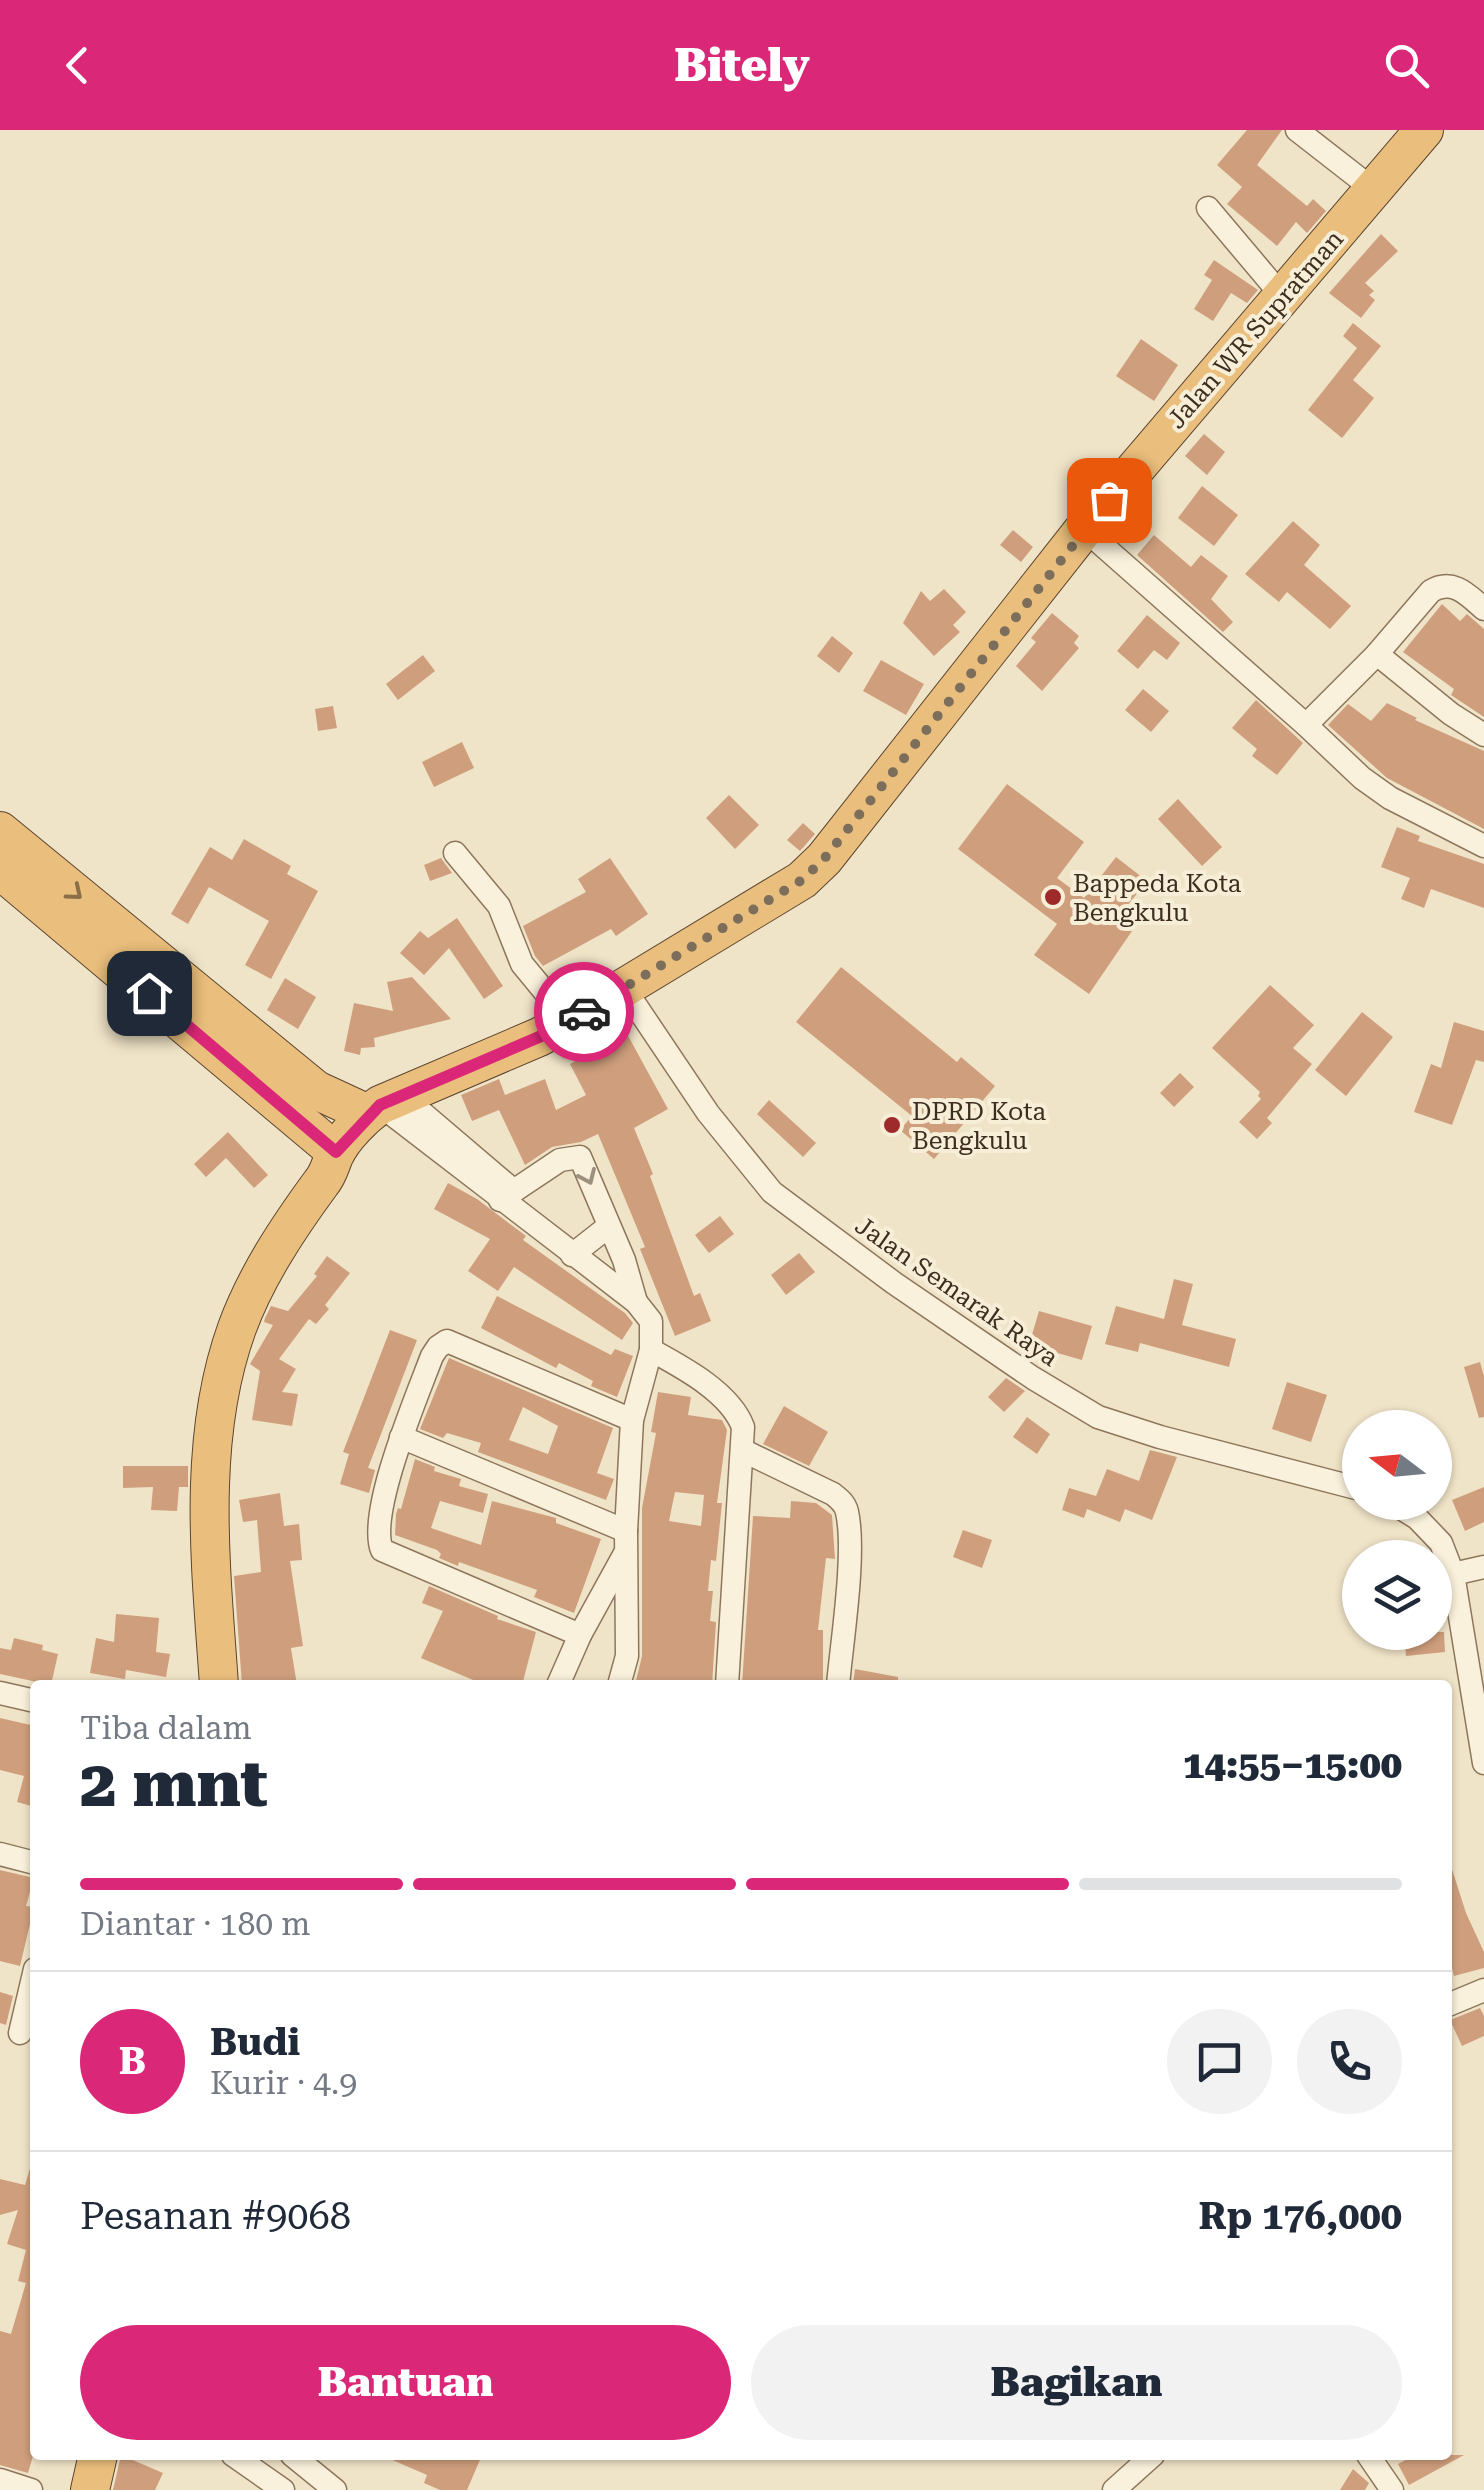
<!DOCTYPE html>
<html lang="id">
<meta charset="utf-8">
<style>
body{margin:0;font-family:"Roboto Serif",serif;background:#f2f2f3;color:#1f2937;height:100vh;display:flex;flex-direction:column;font-size:38px;white-space:nowrap}
*{box-sizing:border-box;margin:0}
p{font-size:32px;color:#747a83}
.icon{flex:none;width:55px;height:55px;fill:none;stroke:currentColor;stroke-width:2;stroke-linecap:round;stroke-linejoin:round}
.map{position:relative;flex:1;overflow:hidden}
.side{position:absolute;left:30px;top:1550px;width:1422px;height:780px;display:flex;flex-direction:column;background:#fff;border-radius:10px;box-shadow:0 2px 8px #0004}
.side>*{flex:none}
.needle{width:65px;rotate:286deg}
.fabs{position:absolute;left:1342px;top:1280px;display:grid;gap:20px}
.fabs a{display:grid;place-items:center;width:110px;height:110px;border-radius:50%;background:#fff;box-shadow:0 2px 8px #0004;font-size:50px}
.pin{position:absolute;display:grid;place-items:center;width:85px;height:85px;color:#fff;margin:-42px;border-radius:20px;box-shadow:0 5px 15px #0006}
.courier{position:absolute;display:grid;place-items:center;width:100px;height:100px;margin:-50px;border:8px solid #db2777;border-radius:50%;background:#fff;color:#222;box-shadow:0 2px 12px #0007}
.head em{font-style:normal;font-weight:800}
.head div{display:flex;flex-direction:column-reverse}
.head{display:flex;align-items:center;justify-content:space-between;height:170px;padding:0 50px}
h1{font-size:65px;font-weight:800;line-height:75px}
.bar{display:grid;grid-template-columns:repeat(4,1fr);gap:15px 10px;align-content:center;height:120px;padding:0 50px}
.bar i{height:12px;border-radius:8px;background:#e0e1e3}
.bar .selected{background:#db2777}
.bar p{grid-column:span 4}
.line{display:flex;align-items:center;gap:25px;padding:0 50px;border-top:2px solid #e0e1e3}
.line div{flex:1}
.round{display:grid;place-items:center;flex:none;width:105px;height:105px;border-radius:52px;background:#f2f2f3}
.action{display:flex;gap:20px;margin-top:auto;padding:20px 50px}
.action a{flex:1;height:115px;border-radius:60px;background:#db2777;color:#fff;font-size:40px;font-weight:800;line-height:115px;text-align:center}
.action a+a{background:#f2f2f3;color:#1f2937}
header{display:flex;justify-content:space-between;align-items:center;height:130px;padding:0 50px;background:#db2777;color:#fff;font-size:45px;font-weight:800}
.map>svg:first-child{display:block}
.building{fill:#cf9f7d;fill-rule:evenodd}
.lines{fill:none;stroke-linecap:round;stroke-linejoin:round}
.minor-casing{stroke:#8d765c;stroke-width:25}
.trunk-casing{stroke:#5b4430;stroke-width:40}
.minor{stroke:#faf1dc;stroke-width:22}
.trunk{stroke:#eabe7c;stroke-width:38}
.oneway{stroke:#8b6f49}
.oneway2{stroke:#9c907e}
.done{stroke:#7c6e5b;stroke-width:10;stroke-dasharray:0 18}
.route{stroke:#db2777;stroke-width:12}
.poi-dot{fill:#9e2a2b;stroke:#f7eed8;stroke-width:4}
.labels{text-anchor:middle;stroke-width:8;stroke-linejoin:round;paint-order:stroke}
.street-label{font-size:25px;fill:#3d2e20;stroke:#f7eed8}
.poi-label{font-size:25px;fill:#3d2e20;stroke:#f7eed8;text-anchor:start}
</style>
<header><svg class="icon" aria-label="back" viewBox="0 0 24 24"><path d="M15 5l-7 7 7 7"/></svg>Bitely<svg class="icon" aria-label="search" viewBox="0 0 24 24"><circle cx="10" cy="10" r="6"/><path d="M15 15l6 6"/></svg></header>
<div class="map">
<svg width="1484" height="2360" viewBox="0 0 1484 2360">
<rect width="100%" height="100%" fill="#f0e4c8"/>
<g class="building">
<path d="M 1247,0 L 1282,0 L 1257,35 L 1307,76 L 1313,69 L 1326,81 L 1307,103 L 1296,92 L 1277,116 L 1227,74 L 1242,57 L 1217,35 Z"/>
<path d="M 1381,104 L 1398,121 L 1365,153 L 1374,161 L 1369,165 L 1375,170 L 1361,188 L 1329,163 Z"/>
<path d="M 1214,130 L 1258,160 L 1247,173 L 1231,163 L 1213,191 L 1194,179 L 1212,150 L 1204,145 Z"/>
<path d="M 1353,193 L 1381,216 L 1353,250 L 1374,268 L 1342,308 L 1308,280 L 1357,218 L 1343,206 Z"/>
<path d="M 1141,209 L 1178,235 L 1154,271 L 1116,246 Z"/>
<path d="M 1204,304 L 1225,322 L 1207,345 L 1185,326 Z"/>
<path d="M 1202,356 L 1238,385 L 1214,416 L 1178,388 Z"/>
<path d="M 1293,391 L 1320,415 L 1304,435 L 1351,476 L 1330,499 L 1287,462 L 1279,472 L 1245,444 Z"/>
<path d="M 1013,400 L 1033,417 L 1021,432 L 1000,415 Z"/>
<path d="M 1154,405 L 1191,437 L 1201,425 L 1228,446 L 1211,469 L 1233,492 L 1223,502 L 1137,425 Z"/>
<path d="M 944,459 L 966,482 L 953,495 L 960,502 L 934,526 L 903,493 L 921,461 L 930,471 Z"/>
<path d="M 1442,474 L 1460,491 L 1467,484 L 1484,499 L 1484,587 L 1451,565 L 1454,559 L 1403,522 Z"/>
<path d="M 1052,483 L 1079,506 L 1074,513 L 1079,518 L 1042,561 L 1016,536 L 1036,512 L 1031,508 Z"/>
<path d="M 1147,485 L 1180,513 L 1167,530 L 1154,520 L 1138,539 L 1117,521 Z"/>
<path d="M 832,506 L 853,523 L 839,543 L 817,526 Z"/>
<path d="M 423,525 L 435,541 L 398,570 L 386,554 Z"/>
<path d="M 881,530 L 924,554 L 906,585 L 863,561 Z"/>
<path d="M 1143,559 L 1169,581 L 1151,602 L 1125,580 Z"/>
<path d="M 1256,570 L 1303,613 L 1277,645 L 1252,626 L 1257,619 L 1232,598 Z"/>
<path d="M 1387,573 L 1417,588 L 1415,590 L 1484,621 L 1484,699 L 1387,648 L 1328,595 L 1348,574 L 1371,591 Z"/>
<path d="M 333,576 L 337,598 L 318,601 L 315,579 Z"/>
<path d="M 462,612 L 474,638 L 434,657 L 422,632 Z"/>
<path d="M 1007,654 L 1084,712 L 1057,748 L 1084,768 L 1116,727 L 1147,751 L 1116,790 L 1132,801 L 1089,864 L 1034,825 L 1057,794 L 958,719 Z"/>
<path d="M 729,665 L 759,695 L 735,719 L 706,688 Z"/>
<path d="M 1178,669 L 1222,717 L 1202,736 L 1158,689 Z"/>
<path d="M 803,693 L 815,704 L 800,721 L 787,710 Z"/>
<path d="M 1397,697 L 1420,706 L 1418,711 L 1484,734 L 1484,778 L 1431,759 L 1424,778 L 1401,769 L 1410,748 L 1381,737 Z"/>
<path d="M 244,709 L 291,736 L 287,744 L 318,761 L 271,849 L 245,835 L 269,791 L 209,757 L 188,794 L 171,784 L 210,717 L 232,730 Z"/>
<path d="M 441,728 L 452,743 L 430,751 L 424,735 Z"/>
<path d="M 610,728 L 648,784 L 616,806 L 611,799 L 543,836 L 535,826 L 523,796 L 586,762 L 578,749 Z"/>
<path d="M 457,788 L 503,856 L 484,869 L 449,818 L 424,845 L 400,823 L 420,801 L 428,808 Z"/>
<path d="M 841,837 L 957,932 L 961,927 L 995,956 L 934,1029 L 900,1000 L 912,986 L 796,892 Z"/>
<path d="M 412,847 L 451,889 L 374,908 L 375,917 L 361,918 L 360,925 L 344,921 L 354,873 L 393,881 L 387,852 Z"/>
<path d="M 285,848 L 316,867 L 298,899 L 267,880 Z"/>
<path d="M 1270,855 L 1314,895 L 1293,918 L 1312,934 L 1267,988 L 1272,993 L 1257,1009 L 1239,992 L 1261,969 L 1258,966 L 1260,962 L 1212,918 Z"/>
<path d="M 1362,882 L 1393,907 L 1346,966 L 1315,940 Z"/>
<path d="M 1454,892 L 1484,901 L 1484,932 L 1476,930 L 1452,995 L 1414,982 L 1431,934 L 1441,938 Z"/>
<path d="M 626,902 L 668,979 L 634,998 L 653,1044 L 650,1046 L 694,1166 L 700,1163 L 711,1191 L 675,1206 L 640,1119 L 645,1117 L 598,1004 L 581,1012 L 552,1017 L 525,1035 L 499,980 L 472,991 L 461,965 L 499,949 L 505,965 L 545,949 L 556,980 L 586,965 L 570,934 Z"/>
<path d="M 1180,943 L 1194,957 L 1174,977 L 1160,963 Z"/>
<path d="M 769,970 L 816,1013 L 803,1027 L 757,984 Z"/>
<path d="M 228,1002 L 268,1045 L 254,1058 L 226,1028 L 206,1047 L 194,1034 Z"/>
<path d="M 448,1053 L 477,1069 L 526,1106 L 523,1110 L 625,1183 L 633,1193 L 622,1210 L 514,1137 L 498,1161 L 468,1141 L 490,1109 L 434,1079 Z"/>
<path d="M 720,1086 L 734,1104 L 709,1123 L 695,1105 Z"/>
<path d="M 799,1123 L 815,1142 L 786,1165 L 771,1145 Z"/>
<path d="M 327,1126 L 350,1143 L 325,1175 L 329,1179 L 316,1194 L 309,1189 L 279,1229 L 296,1239 L 282,1262 L 298,1264 L 292,1296 L 252,1290 L 260,1241 L 250,1234 L 273,1195 L 264,1192 L 265,1188 L 271,1176 L 288,1181 L 317,1146 L 314,1144 Z"/>
<path d="M 1174,1149 L 1193,1154 L 1182,1195 L 1236,1209 L 1229,1237 L 1140,1213 L 1138,1222 L 1105,1214 L 1116,1176 L 1164,1189 Z"/>
<path d="M 497,1166 L 611,1225 L 615,1219 L 633,1226 L 617,1267 L 591,1256 L 593,1251 L 559,1233 L 556,1238 L 481,1198 Z"/>
<path d="M 1039,1181 L 1092,1196 L 1082,1230 L 1029,1215 Z"/>
<path d="M 390,1200 L 417,1210 L 368,1338 L 375,1340 L 369,1363 L 340,1354 L 349,1324 L 343,1322 Z"/>
<path d="M 449,1228 L 613,1298 L 597,1343 L 614,1349 L 606,1370 L 478,1322 L 481,1313 L 447,1303 L 443,1308 L 420,1299 ZM 523,1277 L 558,1296 L 548,1324 L 509,1310 Z"/>
<path d="M 1480,1232 L 1484,1246 L 1484,1287 L 1479,1288 L 1464,1237 Z"/>
<path d="M 1006,1248 L 1025,1261 L 1004,1282 L 988,1267 Z"/>
<path d="M 1287,1252 L 1327,1265 L 1311,1312 L 1272,1299 Z"/>
<path d="M 658,1262 L 691,1267 L 688,1285 L 722,1290 L 727,1300 L 717,1373 L 722,1373 L 716,1431 L 711,1430 L 708,1461 L 713,1461 L 710,1491 L 716,1492 L 712,1555 L 635,1555 L 642,1526 L 642,1378 L 656,1303 L 651,1302 ZM 675,1362 L 704,1365 L 701,1396 L 669,1391 Z"/>
<path d="M 784,1276 L 828,1302 L 809,1336 L 763,1314 Z"/>
<path d="M 1027,1287 L 1050,1304 L 1037,1324 L 1013,1307 Z"/>
<path d="M 1150,1320 L 1177,1327 L 1152,1390 L 1125,1379 L 1120,1392 L 1087,1379 L 1084,1388 L 1062,1380 L 1069,1358 L 1096,1366 L 1107,1339 L 1139,1351 Z"/>
<path d="M 415,1329 L 435,1337 L 434,1341 L 461,1349 L 459,1356 L 488,1364 L 483,1383 L 440,1371 L 431,1398 L 481,1415 L 492,1371 L 556,1388 L 556,1393 L 601,1409 L 574,1483 L 534,1467 L 537,1460 L 459,1432 L 458,1436 L 439,1428 L 441,1424 L 437,1420 L 395,1405 L 396,1384 L 398,1378 L 401,1379 Z"/>
<path d="M 123,1336 L 188,1336 L 188,1357 L 179,1357 L 177,1381 L 151,1380 L 153,1357 L 123,1358 Z"/>
<path d="M 1484,1357 L 1484,1392 L 1465,1401 L 1452,1370 Z"/>
<path d="M 280,1363 L 284,1396 L 299,1394 L 302,1430 L 290,1431 L 303,1516 L 291,1518 L 297,1555 L 242,1555 L 234,1446 L 261,1442 L 257,1390 L 243,1392 L 239,1370 Z"/>
<path d="M 791,1371 L 816,1373 L 832,1385 L 835,1429 L 826,1428 L 818,1500 L 823,1500 L 823,1555 L 742,1555 L 753,1386 L 790,1388 Z"/>
<path d="M 963,1400 L 992,1410 L 982,1438 L 953,1427 Z"/>
<path d="M 429,1456 L 498,1486 L 497,1489 L 536,1502 L 522,1555 L 485,1555 L 421,1528 L 443,1481 L 422,1473 Z"/>
<path d="M 116,1484 L 159,1488 L 156,1522 L 170,1524 L 166,1547 L 126,1540 L 125,1549 L 90,1543 L 96,1508 L 114,1512 Z"/>
<path d="M 1404,1502 L 1444,1502 L 1445,1522 L 1406,1526 Z"/>
<path d="M 14,1508 L 43,1515 L 42,1520 L 58,1524 L 51,1555 L 0,1544 L 0,1518 L 11,1520 Z"/>
<path d="M 855,1539 L 898,1547 L 898,1555 L 853,1555 Z"/>
<path d="M 0,1588 L 35,1596 L 35,1677 L 17,1672 L 24,1646 L 0,1640 Z"/>
<path d="M 1451,1736 L 1466,1783 L 1484,1822 L 1484,1838 L 1454,1846 L 1448,1822 L 1448,1737 Z"/>
<path d="M 0,1740 L 34,1748 L 26,1776 L 34,1777 L 20,1836 L 0,1831 Z"/>
<path d="M 0,1862 L 13,1866 L 6,1895 L 0,1893 Z"/>
<path d="M 1480,1878 L 1484,1886 L 1484,1906 L 1462,1916 L 1450,1890 Z"/>
<path d="M 31,2035 L 35,2036 L 35,2319 L 28,2343 L 0,2335 L 0,2201 L 11,2204 L 26,2153 L 18,2151 L 26,2120 L 7,2114 L 18,2080 L 0,2085 L 0,2049 L 25,2055 Z"/>
<path d="M 121,2325 L 163,2343 L 155,2360 L 113,2360 Z"/>
<path d="M 381,2325 L 482,2325 L 467,2360 L 440,2360 L 424,2353 L 427,2345 Z"/>
<path d="M 1415,2325 L 1464,2325 L 1409,2355 L 1398,2334 Z"/>
<path d="M 1353,2339 L 1369,2353 L 1365,2360 L 1340,2360 Z"/>
</g>
<g class="lines">
<defs>
<g id="minor">
<path d="M 1297,0 L 1374,60"/>
<path d="M 1208,78 L 1283,167"/>
<path d="M 1084,399 L 1306,595 L 1377,524 L 1451,584 L 1484,605"/>
<path d="M 1377,524 L 1431,461 C 1453,448 1468,465 1484,479"/>
<path d="M 1306,595 L 1362,648 L 1390,668 L 1484,716"/>
<path d="M 455,723 L 499,776 L 522,834 L 569,891"/>
<path d="M 624,858 L 708,983 L 772,1062 L 894,1153 L 1033,1248 L 1098,1287 L 1160,1307 L 1360,1359"/>
<path d="M 400,964 L 514,1061"/>
<path d="M 380,975 L 636,1172 L 651,1191 L 651,1220 L 632,1290 L 626,1401 L 627,1526 L 619,1555"/>
<path d="M 500,1070 L 560,1030 L 580,1027 L 624,1130 L 636,1172"/>
<path d="M 572,1125 L 609,1096"/>
<path d="M 651,1220 C 682,1237 730,1262 743,1297 L 727,1555"/>
<path d="M 401,1307 L 626,1401"/>
<path d="M 744,1321 L 833,1364 C 839,1369 845,1373 847,1382 C 856,1423 842,1510 838,1555"/>
<path d="M 1391,1372 L 1417,1388 L 1441,1413 L 1453,1444 L 1484,1633"/>
<path d="M 1453,1444 L 1484,1437"/>
<path d="M 580,1505 L 382,1420 C 367,1383 417,1266 432,1226 L 438,1217 L 447,1211 L 632,1290"/>
<path d="M 558,1555 L 580,1505 L 624,1425"/>
<path d="M 0,1563 L 35,1571"/>
<path d="M 0,1724 L 35,1733"/>
<path d="M 1448,1875 L 1484,1860"/>
<path d="M 20,1903 L 35,1839"/>
<path d="M 233,2325 L 283,2360"/>
<path d="M 292,2325 L 335,2360"/>
<path d="M 1368,2325 L 1392,2360"/>
<path d="M 0,2350 L 31,2360"/>
<path d="M 1114,2360 L 1153,2325"/>
</g>
<g id="trunk">
<path d="M 0,701 L 316,960 L 368,984"/>
<path d="M 0,740 L 336,1022"/>
<path d="M 219,1555 C 211,1438 196,1311 237,1198 C 256,1146 288,1098 321,1053 C 328,1045 330,1036 334,1026 C 343,1007 363,987 380,975 L 539,907 L 569,891 L 802,750 L 824,729 L 1084,399 L 1424,0"/>
<path d="M 90,2360 L 98,2325"/>
</g>
</defs>
<use href="#minor" class="minor-casing"/>
<use href="#trunk" class="trunk-casing"/>
<use href="#minor" class="minor"/>
<use href="#trunk" class="trunk"/>
</g>
<defs><path id="oneway-chevron" d="M-2-3.5L2.5 0L-2 3.5" fill="none" stroke-width="1.6" stroke-linecap="round" stroke-linejoin="round" transform="scale(2.5)"/></defs>
<use class="oneway" href="#oneway-chevron" transform="translate(75 763) rotate(40)"/>
<use class="oneway2" href="#oneway-chevron" transform="translate(588 1047) rotate(66)"/>
<g class="lines">
<path class="done" d="M 584,882 L 802,750 L 824,729 L 1109,370"/>
<path class="route" d="M 149,863 L 336,1022 L 380,975 L 539,907 L 584,882"/>
</g>
<g class="poi-dot">
<circle cx="1053" cy="767" r="10"/>
<circle cx="892" cy="995" r="10"/>
</g>
<g class="labels">
<g class="street-label">
<text transform="translate(1255 199) rotate(-49)" y="9">Jalan WR Supratman</text>
<text transform="translate(957 1161) rotate(35)" y="9">Jalan Semarak Raya</text>
</g>
<g class="poi-label">
<text x="1073" y="762">Bappeda Kota<tspan x="1073" dy="29">Bengkulu</tspan></text>
<text x="912" y="990">DPRD Kota<tspan x="912" dy="29">Bengkulu</tspan></text>
</g>
</g>
</svg>
<div class="fabs">
<a><svg class="needle" viewBox="-14 -14 28 28"><path d="M0-13l5 13h-10z" fill="#e53935"/><path d="M0 13l5-13h-10z" fill="#747a83"/></svg></a>
<a><svg class="icon" aria-label="layers" viewBox="0 0 24 24"><path d="M12 4l9 5-9 5-9-5zM3 14l9 5 9-5"/></svg></a>
</div>
<div class="pin" style="left:1109px;top:370px;background:#ea580c"><svg class="icon" aria-label="bag" viewBox="0 0 24 24"><path d="M5 8h14l-1 12H6zM9 8a3 3 0 0 1 6 0"/></svg></div>
<div class="pin" style="left:149px;top:863px;background:#1f2937"><svg class="icon" aria-label="home" viewBox="0 0 24 24"><path d="M3 11l9-7 9 7M6 9v11h12V9"/></svg></div>
<div class="courier" style="left:584px;top:882px"><svg class="icon" aria-label="car" viewBox="0 0 24 24"><path d="M5 17H2v-5l4-1 3-4h7l3 4 3 1v5h-3M9 17h6M6 11h13"/><circle cx="7" cy="17" r="2"/><circle cx="17" cy="17" r="2"/></svg></div>
<section class="side">
<div class="head"><div><h1>2 mnt</h1><p>Tiba dalam</p></div><em>14:55–15:00</em></div>
<div class="bar"><i class="selected"></i><i class="selected"></i><i class="selected"></i><i></i><p>Diantar · 180 m</p></div>
<div class="line" style="height:180px"><b class="round" style="background:#db2777;color:#fff">B</b><div><b>Budi</b><p>Kurir · 4.9</p></div><a class="round"><svg class="icon" aria-label="chat" viewBox="0 0 24 24"><path d="M4 5h16v11H9l-5 4z"/></svg></a><a class="round"><svg class="icon" aria-label="phone" viewBox="0 0 24 24"><path d="M5 4h4l2 5-3 2q2 4 5 5l2-3 5 2v4C11 20 4 13 5 4z"/></svg></a></div>
<div class="line" style="height:130px"><div>Pesanan #9068</div><b>Rp 176,000</b></div>
<div class="action"><a>Bantuan</a><a>Bagikan</a></div>
</section>
</div>
